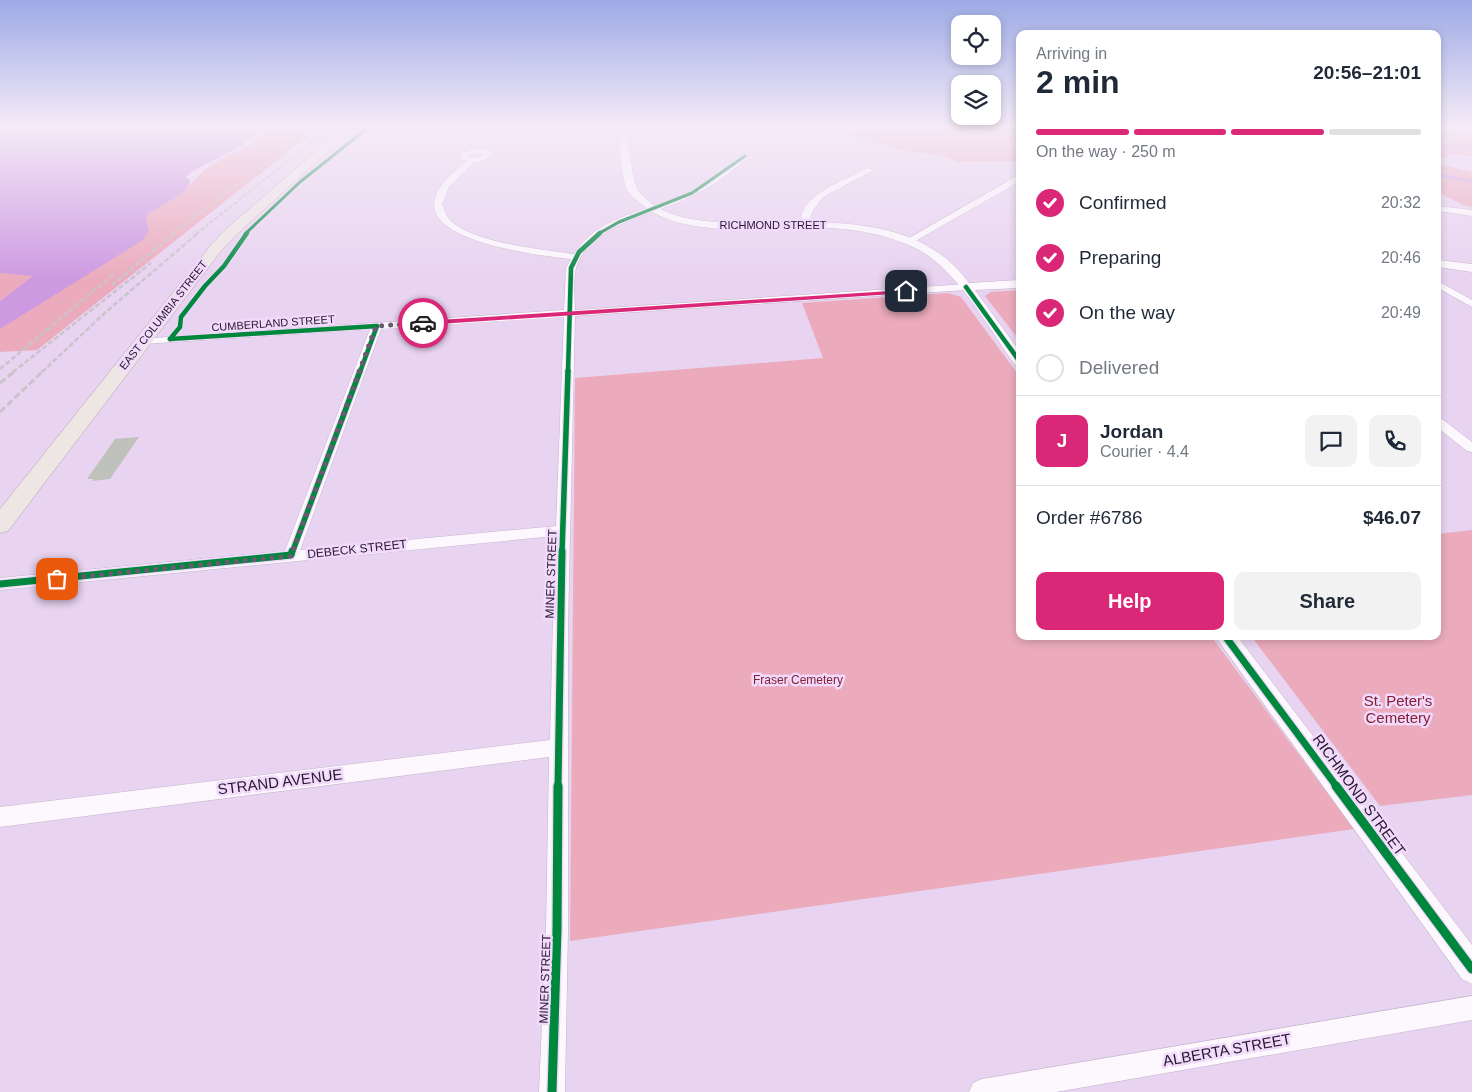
<!DOCTYPE html>
<meta charset="utf-8">
<style>
body{margin:0;font-family:Arial,sans-serif;background:#f2f2f3;color:#1f2937;height:100vh;display:flex;flex-direction:column;font-size:19px;white-space:nowrap}
*{box-sizing:border-box;margin:0}
p{font-size:16px;color:#747a83}
.icon{flex:none;width:28px;height:28px;fill:none;stroke:currentColor;stroke-width:2;stroke-linecap:round;stroke-linejoin:round}
.map{position:relative;flex:1;overflow:hidden}
.details{position:absolute;left:1016px;top:30px;width:425px;height:610px;display:flex;flex-direction:column;background:#fff;border-radius:10px;box-shadow:0 2px 8px #0003}
.details>*{flex:none}
.tools{position:absolute;left:951px;top:15px;display:grid;gap:10px}
.tools a{display:grid;place-items:center;width:50px;height:50px;border-radius:10px;background:#fff;box-shadow:0 2px 8px #0003;font-size:25px}
.pin{position:absolute;display:grid;place-items:center;width:42px;height:42px;color:#fff;margin:-21px;border-radius:10px;box-shadow:0 2px 8px #0006}
.courier{position:absolute;display:grid;place-items:center;width:50px;height:50px;margin:-25px;border:4px solid #db2777;border-radius:50%;background:#fff;color:#222;box-shadow:0 1px 6px #0007}
.summary em{font-style:normal;font-weight:800}
.summary div{display:flex;flex-direction:column-reverse}
.summary{display:flex;align-items:center;justify-content:space-between;height:85px;padding:0 20px}
h1{font-size:32px;font-weight:800;line-height:38px}
.bar{display:grid;grid-template-columns:repeat(4,1fr);gap:8px 5px;align-content:center;height:60px;padding:0 20px}
.bar i{height:6px;border-radius:4px;background:#e0e1e3}
.bar .active{background:#db2777}
.bar p{grid-column:span 4}
.line{display:flex;align-items:center;gap:12px;padding:0 20px;border-top:1px solid #e0e1e3}
.line div{flex:1}
.round{display:grid;place-items:center;flex:none;width:52px;height:52px;border-radius:10px;background:#f2f2f3}
ol{padding:0 20px;list-style:none}
li{display:flex;align-items:center;gap:15px;height:55px}
li p{margin-inline-start:auto}
li .icon{padding:5px;border-radius:50%;background:#db2777;color:#fff;stroke-width:4}
li:last-child{color:#747a83}
li i{width:28px;height:28px;border:2px solid #e0e1e3;border-radius:50%}
.primary-button{display:flex;gap:10px;margin-top:auto;padding:10px 20px}
.primary-button a{flex:1;height:58px;border-radius:10px;background:#db2777;color:#fff;font-size:20px;font-weight:800;line-height:58px;text-align:center}
.primary-button a+a{background:#f2f2f3;color:#1f2937}
.map>svg:first-child{display:block}
.green{fill:#ebabbc}
.water{fill:#cd9ae1}
.pier{fill:#e8d3f0}
.lines{fill:none;stroke-linecap:round;stroke-linejoin:round}
.stream{stroke:#cd9ae1;stroke-width:3}
.building{fill:#bfc1bd}
.minor-casing{stroke:#c4b4ca;stroke-width:1}
.tertiary-casing{stroke:#c4b4ca;stroke-width:1}
.primary-casing{stroke:#b2a1a6;stroke-width:1}
.minor{fill:#fcf8fd;fill-rule:evenodd}
.tertiary{fill:#fcf8fd;fill-rule:evenodd}
.primary{fill:#ede6e5;fill-rule:evenodd}
.rail-far2{stroke:#c9c3cb;stroke-width:2;stroke-dasharray:4 2;stroke-linecap:butt}
.rail-far1{stroke:#c9c3cb;stroke-width:2.5;stroke-dasharray:5 2.5;stroke-linecap:butt}
.rail{stroke:#c9c3cb;stroke-width:3;stroke-dasharray:7 3;stroke-linecap:butt}
.cycleway-far4-casing{stroke:#f1dafc;stroke-width:5}
.cycleway-far3-casing{stroke:#f1dafc;stroke-width:6}
.cycleway-far2-casing{stroke:#f1dafc;stroke-width:8}
.cycleway-far1-casing{stroke:#f1dafc;stroke-width:10}
.cycleway-casing{stroke:#f1dafc;stroke-width:12}
.cycleway-far4{stroke:#00873e;stroke-width:3}
.cycleway-far3{stroke:#00873e;stroke-width:4.5}
.cycleway-far2{stroke:#00873e;stroke-width:5.5}
.cycleway-far1{stroke:#00873e;stroke-width:7}
.cycleway{stroke:#00873e;stroke-width:9}
.route{fill:#db2777}
.done{stroke:#6b5971;stroke-width:5;stroke-dasharray:0 9}
.labels{text-anchor:middle;stroke-width:5;stroke-linejoin:round;paint-order:stroke}
.far-street-label{font-size:11px;fill:#27182d;stroke:#f1dafc}
.street-label{font-size:12px;fill:#27182d;stroke:#f1dafc}
.park-label{font-size:12px;fill:#851f32;stroke:#f1dafc}
.near-park-label{font-size:15px;fill:#851f32;stroke:#f1dafc}
.near-street-label{font-size:15px;fill:#27182d;stroke:#f1dafc}
</style>
<div class="map">
<svg width="1472" height="1092" viewBox="0 0 1472 1092">
<rect width="100%" height="100%" fill="#e8d3f0"/>
<g class="green">
<path d="M 263,127 L 319,127 L 37,350 L 0,352 L 0,318 L 91,244 Z"/>
<path d="M 806,127 L 1020,127 L 1020,161 L 959,162 L 941,155 L 905,151 L 833,130 Z"/>
<path d="M 1438,129 L 1472,133 L 1472,156 L 1452,154 L 1438,160 Z"/>
<path d="M 1438,164 L 1472,172 L 1472,207 L 1465,206 L 1438,192 Z"/>
<path d="M 75,245 L 0,301 L 0,255 Z"/>
<path d="M 1020,290 L 1020,341 L 985,296 L 991,292 Z"/>
<path d="M 948,293 L 961,297 L 1020,377 L 1020,636 L 1211,636 L 1354,829 L 570,941 L 575,378 L 823,358 L 802,303 Z"/>
<path d="M 1472,530 L 1472,795 L 1380,806 L 1251,636 L 1438,636 L 1438,534 Z"/>
</g>
<path class="water" d="M 0,127 L 263,127 L 256,138 L 200,170 L 182,194 L 147,214 L 146,222 L 149,230 L 143,240 L 0,329 L 0,301 L 33,276 L 0,273 Z"/>
<path class="pier" d="M 259,127 L 266,127 L 253,144 L 221,159 L 202,172 L 189,186 L 190,180 L 185,178 L 191,172 L 242,145 L 254,135 Z"/>
<g class="lines">
<g class="stream">
<path d="M 1004,127 L 1020,130"/>
<path d="M 1438,147 L 1472,147"/>
<path d="M 1438,175 L 1472,181"/>
</g>
</g>
<path class="building" d="M 139,437 L 110,479 L 92,481 L 94,479 L 87,479 L 115,439 Z"/>
<g class="lines">
<defs>
<g id="minor">
<path d="M 473,149 L 488,149 L 494,155 L 481,162 L 474,162 L 449,187 L 442,205 C 444,208 445,213 447,216 C 463,242 544,250 574,254 C 597,215 651,211 688,192 C 707,182 725,168 742,154 L 749,156 C 732,173 708,189 686,199 C 652,215 588,226 576,268 C 573,280 575,297 575,310 L 966,284 L 971,287 L 966,290 L 575,316 L 568,627 L 568,930 L 565,1092 L 539,1092 L 546,930 L 549,757 L 0,827 L 0,807 L 550,740 L 555,536 L 0,590 L 0,578 L 285,551 L 370,329 L 143,344 L 139,343 L 137,341 L 139,339 L 564,310 L 566,268 L 571,259 C 544,256 422,243 435,198 C 439,183 455,171 467,161 L 461,160 L 461,153 ZM 474,153 L 485,154 L 477,158 L 468,156 ZM 564,317 L 556,526 L 300,550 L 381,329 Z"/>
<path d="M 867,168 L 874,170 L 823,197 L 812,212 L 808,226 L 802,226 C 795,195 848,180 867,168 Z"/>
<path d="M 1015,177 L 1020,177 L 1020,181 L 912,243 L 906,243 L 904,241 Z"/>
<path d="M 1438,206 L 1472,210 L 1472,216 L 1438,211 Z"/>
<path d="M 1438,281 L 1472,300 L 1472,307 L 1438,288 Z"/>
<path d="M 1438,418 L 1442,419 L 1472,442 L 1472,452 L 1467,451 L 1438,428 Z"/>
<path d="M 1472,996 L 1472,1020 L 1056,1092 L 969,1092 L 973,1083 L 982,1079 Z"/>
</g>
<g id="tertiary">
<path d="M 617,127 L 625,127 C 628,139 633,183 638,190 C 694,266 886,169 969,283 L 1020,280 L 1020,288 L 975,290 L 1020,352 L 1020,366 L 1015,365 C 990,330 957,270 919,250 C 892,236 862,230 832,228 C 777,225 680,243 638,201 C 634,198 629,194 627,190 C 622,180 619,141 617,127 Z"/>
<path d="M 1438,260 L 1472,264 L 1472,272 L 1438,267 Z"/>
<path d="M 1215,636 L 1237,636 L 1472,945 L 1472,984 L 1462,979 Z"/>
</g>
<path id="primary" d="M 344,127 L 355,127 L 236,235 L 221,251 L 8,531 L 0,533 L 0,509 L 211,245 L 226,229 Z"/>
</defs>
<use href="#minor" class="minor-casing"/>
<use href="#tertiary" class="tertiary-casing"/>
<use href="#primary" class="primary-casing"/>
<use href="#minor" class="minor"/>
<use href="#tertiary" class="tertiary"/>
<use href="#primary" class="primary"/>
<g class="rail-far2">
<path d="M 173,234 L 313,127"/>
<path d="M 196,234 L 331,127"/>
</g>
<g class="rail-far1">
<path d="M 112,285 L 175,233"/>
<path d="M 0,369 L 116,272"/>
<path d="M 13,372 L 151,263"/>
<path d="M 42,372 L 107,311 L 198,233"/>
</g>
<g class="rail">
<path d="M 0,383 L 15,371"/>
<path d="M 0,412 L 43,371"/>
</g>
<defs>
<g id="cycleway-far4">
<path d="M 245,234 L 300,182 L 369,127"/>
<path d="M 598,234 L 619,222 L 692,193 L 745,156"/>
</g>
<g id="cycleway-far3">
<path d="M 966,287 L 1020,362"/>
<path d="M 170,339 L 180,327 L 181,317 L 205,286 L 224,266 L 247,233"/>
<path d="M 170,339 L 377,326 L 360,372"/>
<path d="M 568,372 L 571,268 L 579,252 L 600,233"/>
</g>
<g id="cycleway-far2">
<path d="M 292,553 L 360,371"/>
<path d="M 562,553 L 568,371"/>
</g>
<g id="cycleway-far1">
<path d="M 0,584 L 291,555 L 292,551"/>
<path d="M 1225,636 L 1337,787"/>
<path d="M 558,787 L 562,551"/>
</g>
<g id="cycleway">
<path d="M 1336,786 L 1472,969"/>
<path d="M 552,1092 L 557,930 L 558,786"/>
</g>
</defs>
<use href="#cycleway-far4" class="cycleway-far4-casing"/>
<use href="#cycleway-far3" class="cycleway-far3-casing"/>
<use href="#cycleway-far2" class="cycleway-far2-casing"/>
<use href="#cycleway-far1" class="cycleway-far1-casing"/>
<use href="#cycleway" class="cycleway-casing"/>
<use href="#cycleway-far4" class="cycleway-far4"/>
<use href="#cycleway-far3" class="cycleway-far3"/>
<use href="#cycleway-far2" class="cycleway-far2"/>
<use href="#cycleway-far1" class="cycleway-far1"/>
<use href="#cycleway" class="cycleway"/>
</g>
<linearGradient id="sky" x2="0" y2="1"><stop stop-color="#9daae5"/><stop offset="0.45" stop-color="#f5ebf8"/><stop offset="1" stop-color="#f5ebf8" stop-opacity="0"/></linearGradient>
<rect width="1472" height="280" fill="url(#sky)"/>
<path class="route" d="M 906,290 L 908,293 L 423,325 L 420,323 L 423,321 Z"/>
<g class="lines">
<path class="done" d="M 57,579 L 291,556 L 376,326 L 423,323"/>
</g>
<g class="labels">
<g class="far-street-label">
<text x="773" y="229">RICHMOND STREET</text>
<text transform="translate(163 315) rotate(-52)" y="4">EAST COLUMBIA STREET</text>
<text transform="translate(273 323) rotate(-4)" y="4">CUMBERLAND STREET</text>
</g>
<g class="street-label">
<text transform="translate(357 549) rotate(-6)" y="4">DEBECK STREET</text>
<text transform="translate(551 574) rotate(-88)" y="4">MINER STREET</text>
<text transform="translate(545 979) rotate(-88)" y="4">MINER STREET</text>
</g>
<g class="park-label">
<text x="798" y="684">Fraser Cemetery</text>
</g>
<g class="near-park-label">
<text x="1398" y="706">St. Peter's<tspan x="1398" dy="17">Cemetery</tspan></text>
</g>
<g class="near-street-label">
<text transform="translate(280 782) rotate(-7)" y="5">STRAND AVENUE</text>
<text transform="translate(1359 795) rotate(54)" y="5">RICHMOND STREET</text>
<text transform="translate(1227 1050) rotate(-10)" y="5">ALBERTA STREET</text>
</g>
</g>
</svg>
<div class="tools">
<a><svg class="icon" aria-label="locate" viewBox="0 0 24 24"><circle cx="12" cy="12" r="6"/><path d="M12 2v4M12 18v4M2 12h4M18 12h4"/></svg></a>
<a><svg class="icon" aria-label="layers" viewBox="0 0 24 24"><path d="M12 4l9 5-9 5-9-5zM3 14l9 5 9-5"/></svg></a>
</div>
<div class="pin" style="left:57px;top:579px;background:#ea580c"><svg class="icon" aria-label="bag" viewBox="0 0 24 24"><path d="M5 8h14l-1 12H6zM9 8a3 3 0 0 1 6 0"/></svg></div>
<div class="pin" style="left:906px;top:291px;background:#1f2937"><svg class="icon" aria-label="home" viewBox="0 0 24 24"><path d="M3 11l9-7 9 7M6 9v11h12V9"/></svg></div>
<div class="courier" style="left:423px;top:323px"><svg class="icon" aria-label="car" viewBox="0 0 24 24"><path d="M5 17H2v-5l4-1 3-4h7l3 4 3 1v5h-3M9 17h6M6 11h13"/><circle cx="7" cy="17" r="2"/><circle cx="17" cy="17" r="2"/></svg></div>
<section class="details">
<div class="summary"><div><h1>2 min</h1><p>Arriving in</p></div><em>20:56–21:01</em></div>
<div class="bar"><i class="active"></i><i class="active"></i><i class="active"></i><i></i><p>On the way · 250 m</p></div>
<ol>
<li><svg class="icon" aria-label="check" viewBox="0 0 24 24"><path d="M5 12l5 5 9-10"/></svg>Confirmed<p>20:32</p></li>
<li><svg class="icon" aria-label="check" viewBox="0 0 24 24"><path d="M5 12l5 5 9-10"/></svg>Preparing<p>20:46</p></li>
<li><svg class="icon" aria-label="check" viewBox="0 0 24 24"><path d="M5 12l5 5 9-10"/></svg>On the way<p>20:49</p></li>
<li><i></i>Delivered</li>
</ol>
<div class="line" style="height:90px"><b class="round" style="background:#db2777;color:#fff">J</b><div><b>Jordan</b><p>Courier · 4.4</p></div><a class="round"><svg class="icon" aria-label="chat" viewBox="0 0 24 24"><path d="M4 5h16v11H9l-5 4z"/></svg></a><a class="round"><svg class="icon" aria-label="phone" viewBox="0 0 24 24"><path d="M5 4h4l2 5-3 2q2 4 5 5l2-3 5 2v4C11 20 4 13 5 4z"/></svg></a></div>
<div class="line" style="height:65px"><div>Order #6786</div><b>$46.07</b></div>
<div class="primary-button"><a>Help</a><a>Share</a></div>
</section>
</div>
